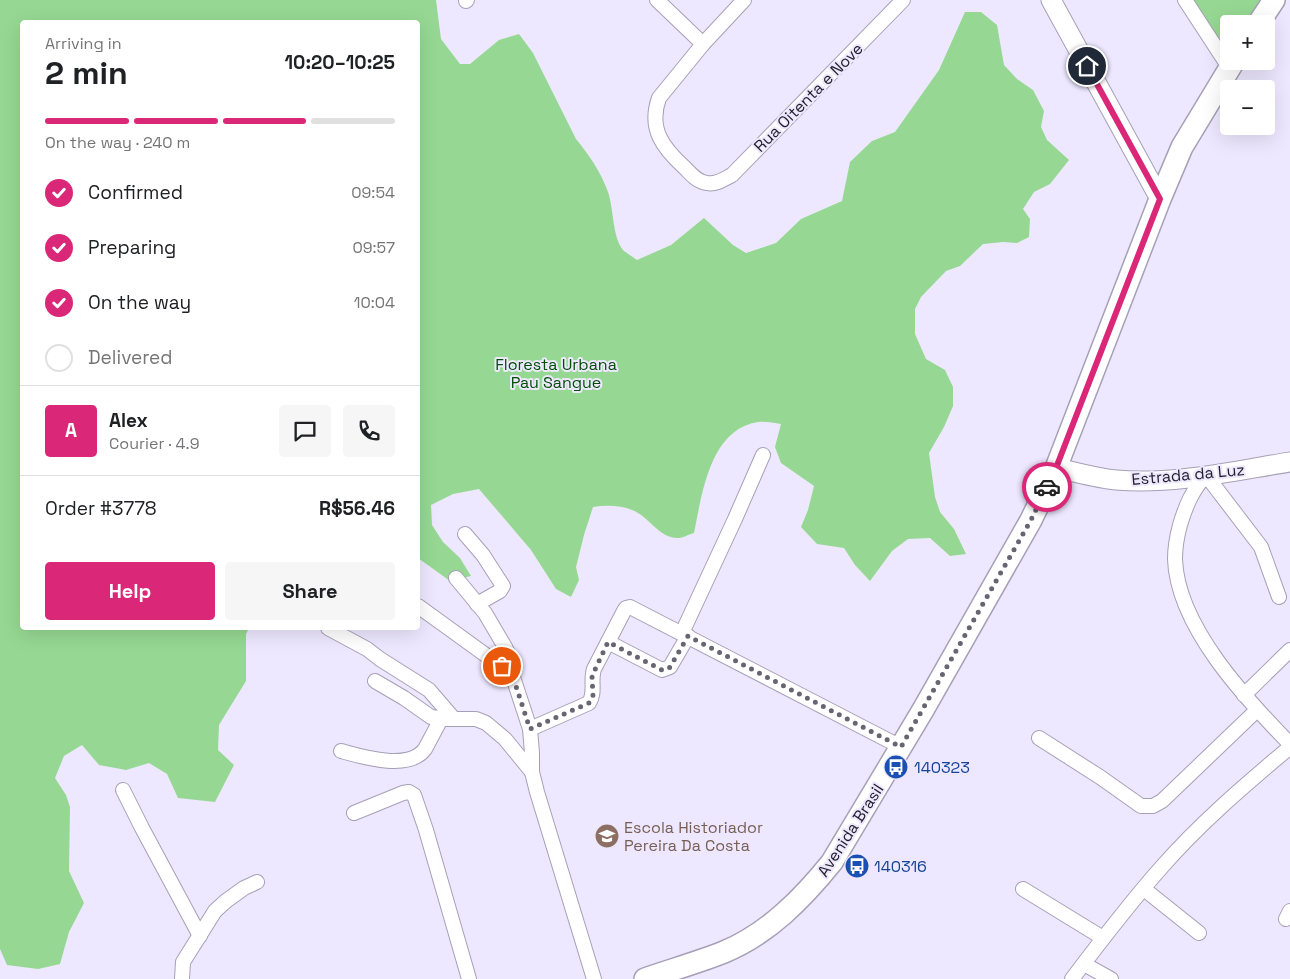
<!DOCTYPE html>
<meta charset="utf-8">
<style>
body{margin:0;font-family:"Space Grotesk",sans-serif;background:#f6f6f6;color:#202124;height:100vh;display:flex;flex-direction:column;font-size:19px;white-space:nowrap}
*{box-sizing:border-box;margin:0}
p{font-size:16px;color:#757577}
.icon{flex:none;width:28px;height:28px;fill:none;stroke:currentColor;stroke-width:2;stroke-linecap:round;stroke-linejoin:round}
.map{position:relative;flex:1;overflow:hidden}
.side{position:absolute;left:20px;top:20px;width:400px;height:610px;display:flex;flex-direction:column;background:#fff;border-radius:5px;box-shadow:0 5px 20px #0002}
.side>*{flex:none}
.fabs{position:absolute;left:1220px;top:15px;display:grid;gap:10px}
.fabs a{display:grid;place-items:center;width:55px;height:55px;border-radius:5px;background:#fff;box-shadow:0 5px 20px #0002;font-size:25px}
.pin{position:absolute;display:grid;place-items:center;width:42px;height:42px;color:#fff;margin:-21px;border:2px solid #fff;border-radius:50%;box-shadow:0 1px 5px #0007}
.courier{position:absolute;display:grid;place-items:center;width:50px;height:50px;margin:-25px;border:4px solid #db2777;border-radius:50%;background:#fff;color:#222;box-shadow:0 1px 6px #0007}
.overview em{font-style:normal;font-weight:800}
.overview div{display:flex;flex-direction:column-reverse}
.overview{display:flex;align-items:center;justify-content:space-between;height:85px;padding:0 25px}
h1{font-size:32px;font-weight:800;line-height:38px}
.bar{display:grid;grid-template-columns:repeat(4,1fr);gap:8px 5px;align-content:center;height:60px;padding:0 25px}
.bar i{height:6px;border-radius:4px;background:#e0e0e0}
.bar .on{background:#db2777}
.bar p{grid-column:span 4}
.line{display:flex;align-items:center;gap:12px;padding:0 25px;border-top:1px solid #e0e0e0}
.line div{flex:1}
.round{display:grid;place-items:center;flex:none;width:52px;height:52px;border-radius:5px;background:#f6f6f6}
ol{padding:0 25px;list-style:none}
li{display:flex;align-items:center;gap:15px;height:55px}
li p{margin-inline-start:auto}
li .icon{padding:5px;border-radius:50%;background:#db2777;color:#fff;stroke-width:4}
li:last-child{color:#757577}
li i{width:28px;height:28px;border:2px solid #e0e0e0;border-radius:50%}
.cta{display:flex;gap:10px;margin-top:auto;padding:10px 25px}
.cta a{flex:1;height:58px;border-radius:5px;background:#db2777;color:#fff;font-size:20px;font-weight:800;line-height:58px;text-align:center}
.cta a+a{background:#f6f6f6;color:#202124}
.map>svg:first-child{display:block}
.green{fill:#96d893}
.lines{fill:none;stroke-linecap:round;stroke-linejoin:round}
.minor-casing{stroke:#a6a0b6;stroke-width:16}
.secondary-casing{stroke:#a6a0b6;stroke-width:21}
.primary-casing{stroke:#a6a0b6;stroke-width:24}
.minor{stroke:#fff;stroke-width:14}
.secondary{stroke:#fff;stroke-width:19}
.primary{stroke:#fff;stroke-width:21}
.done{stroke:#686573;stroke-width:5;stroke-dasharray:0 9}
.route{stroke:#db2777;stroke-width:6}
.labels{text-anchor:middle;stroke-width:4;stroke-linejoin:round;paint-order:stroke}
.street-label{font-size:16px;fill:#211e27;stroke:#ede8ff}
.park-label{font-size:16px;fill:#004e06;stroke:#ede8ff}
.transit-label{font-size:16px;fill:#164399;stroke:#ede8ff;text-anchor:start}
.education-label{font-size:16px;fill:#785e54;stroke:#ede8ff;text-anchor:start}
</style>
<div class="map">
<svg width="1290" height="979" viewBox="0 0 1290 979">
<rect width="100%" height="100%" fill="#ede8ff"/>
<g class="green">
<path d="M 0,0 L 436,0 L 441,39 L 460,64 L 470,64 L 499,40 L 519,34 L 533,53 L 576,139 C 589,155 601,172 608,192 C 614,209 612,238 624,251 C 628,254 633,257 637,260 L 671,245 L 704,218 L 733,245 L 746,253 L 776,243 L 801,219 L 842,201 L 850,162 L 872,141 L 895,132 L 939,70 L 965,12 L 981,12 L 997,25 L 1004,65 L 1017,79 L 1033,90 L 1044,111 L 1041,127 L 1047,140 L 1069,160 L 1050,184 L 1034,192 L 1023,209 L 1030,219 L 1029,237 L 1017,243 L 1003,242 L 983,244 L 960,266 L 946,271 L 921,297 L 915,309 L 915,334 L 926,359 L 945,370 L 953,387 L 953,406 L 944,427 L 929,453 L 935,497 L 940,512 L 954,529 L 966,554 L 950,556 L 930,538 L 908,539 L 892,551 L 870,581 L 855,565 L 844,548 L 817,544 L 801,527 L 808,510 L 814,486 L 781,463 L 775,447 L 781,424 C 774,423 765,421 758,422 C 710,429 702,494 694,533 C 689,534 683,538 679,538 C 659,539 649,516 632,510 C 620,505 606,505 593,507 L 584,535 L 576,567 L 579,580 L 571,597 L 556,589 L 531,550 L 479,489 L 453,494 L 431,505 L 432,525 L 443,542 L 460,558 L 471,576 L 450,581 L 418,558 L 418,22 L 22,22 L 22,628 L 249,628 L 246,634 L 246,681 L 219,725 L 218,750 L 234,765 L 215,802 L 178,798 L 167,774 L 149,763 L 126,770 L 99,765 L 82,745 L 64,756 L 55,778 L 66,795 L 70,807 L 69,871 L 84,903 L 69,932 L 60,964 L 38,969 L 7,965 L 0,949 Z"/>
<path d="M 1190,0 L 1261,0 L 1246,24 L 1229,24 L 1229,51 L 1225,57 Z"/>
</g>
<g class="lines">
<defs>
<g id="minor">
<path d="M 657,0 L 703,44"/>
<path d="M 744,0 L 703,44 L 659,98 C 648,129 663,148 685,168 C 691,174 697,182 707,183 C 716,185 724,179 732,175 L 903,0"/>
<path d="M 1185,0 L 1230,69"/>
<path d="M 466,1 L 467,0"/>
<path d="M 465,534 L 483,555 L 503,586 L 500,591 L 477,604"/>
<path d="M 456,578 L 485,613 L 505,647 L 510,658 L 512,674 L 530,729 L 532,753 L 532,772 L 537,792 L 594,979"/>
<path d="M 1279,597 L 1261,547 L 1206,475 C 1192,491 1186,505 1180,525 C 1177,536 1175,548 1175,559 C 1177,626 1246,699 1290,744"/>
<path d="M 418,606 L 512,674"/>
<path d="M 328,628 L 367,649 L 380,659 L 429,690 L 454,719"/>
<path d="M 682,633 L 735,519 L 763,455"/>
<path d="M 608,642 L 662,670 L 670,667 L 688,636"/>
<path d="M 375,681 L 404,698 L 431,717 L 446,719 L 476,719 L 486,723 L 505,739 L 532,772"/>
<path d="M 1244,695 L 1290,650"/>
<path d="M 530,729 L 589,703 C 596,692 590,681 594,669 L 624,611 L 626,608 L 630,607 L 901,747"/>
<path d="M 1039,738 L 1100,777 L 1141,806 L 1153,806 L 1162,801 L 1257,710"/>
<path d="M 341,751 C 363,757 409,771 425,749 L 441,719"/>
<path d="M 123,790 L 142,828 L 200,936"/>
<path d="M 354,813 L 403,793 L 409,792 L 414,795 L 426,830 L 469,979"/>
<path d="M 1023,889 L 1103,938"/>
<path d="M 1144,889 L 1199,933"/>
<path d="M 1286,919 L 1290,911"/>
<path d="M 1084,964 L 1111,979"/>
<path d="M 182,979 L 183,962 L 215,911 L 226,901 L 244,888 L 257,882"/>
<path d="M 1072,979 C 1100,942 1129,904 1160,869 C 1199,824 1245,785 1290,747"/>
</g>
<g id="secondary">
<path d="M 1051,0 L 1160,199"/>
<path d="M 1056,468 C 1076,472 1096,478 1116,480 C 1174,485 1233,471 1290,462"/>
</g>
<g id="primary">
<path d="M 1258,24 L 1274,0"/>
<path d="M 645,979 C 671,970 699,962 724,952 C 768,934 803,898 832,862 L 923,710 L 1031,520 L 1056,468 L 1160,199 L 1182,147 L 1234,61"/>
</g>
</defs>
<use href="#minor" class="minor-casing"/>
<use href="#secondary" class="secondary-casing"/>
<use href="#primary" class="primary-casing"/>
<use href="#minor" class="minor"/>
<use href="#secondary" class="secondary"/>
<use href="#primary" class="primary"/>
</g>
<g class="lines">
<path class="done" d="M 502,666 L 512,674 L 530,729 L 589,703 L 593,696 L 592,676 L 608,642 L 662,670 L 668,669 L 670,667 L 688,636 L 901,747 L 1031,520 L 1047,487"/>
<path class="route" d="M 1047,487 L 1056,468 L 1160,199 L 1087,66"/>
</g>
<defs>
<symbol id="bus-disc" viewBox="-11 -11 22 22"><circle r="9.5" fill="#1a4fb4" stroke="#ede8ff"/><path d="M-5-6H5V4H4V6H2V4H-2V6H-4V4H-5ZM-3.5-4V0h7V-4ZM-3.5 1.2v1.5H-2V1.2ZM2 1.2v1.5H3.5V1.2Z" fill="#fff"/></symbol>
<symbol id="school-disc" viewBox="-11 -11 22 22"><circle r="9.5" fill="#8d6e63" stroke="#ede8ff"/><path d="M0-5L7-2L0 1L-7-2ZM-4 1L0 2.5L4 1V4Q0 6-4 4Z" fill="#fff"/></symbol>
</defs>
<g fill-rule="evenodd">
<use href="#bus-disc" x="882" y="753" width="28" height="28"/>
<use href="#school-disc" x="593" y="822" width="28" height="28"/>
<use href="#bus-disc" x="843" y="852" width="28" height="28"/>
</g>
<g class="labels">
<g class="street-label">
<text transform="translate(808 97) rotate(-45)" y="6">Rua Oitenta e Nove</text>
<text transform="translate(1188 474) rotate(-5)" y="6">Estrada da Luz</text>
<text transform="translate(850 830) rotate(-57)" y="6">Avenida Brasil</text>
</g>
<g class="park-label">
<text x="556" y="370">Floresta Urbana<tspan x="556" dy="18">Pau Sangue</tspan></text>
</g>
<g class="transit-label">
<text x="914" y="773">140323</text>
<text x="874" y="872">140316</text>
</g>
<g class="education-label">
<text x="624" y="833">Escola Historiador<tspan x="624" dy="18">Pereira Da Costa</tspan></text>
</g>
</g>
</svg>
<div class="fabs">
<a>+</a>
<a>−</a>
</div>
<div class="pin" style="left:502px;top:666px;background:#ea580c"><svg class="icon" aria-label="bag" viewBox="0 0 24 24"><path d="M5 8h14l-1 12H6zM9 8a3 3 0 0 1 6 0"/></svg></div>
<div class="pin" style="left:1087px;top:66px;background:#1f2937"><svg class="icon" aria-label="home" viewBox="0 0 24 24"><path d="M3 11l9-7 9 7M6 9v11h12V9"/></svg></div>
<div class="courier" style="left:1047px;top:487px"><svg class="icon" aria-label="car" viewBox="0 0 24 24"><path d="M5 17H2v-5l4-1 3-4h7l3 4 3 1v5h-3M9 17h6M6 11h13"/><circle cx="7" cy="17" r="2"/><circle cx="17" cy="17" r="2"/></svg></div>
<section class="side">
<div class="overview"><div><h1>2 min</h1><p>Arriving in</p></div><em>10:20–10:25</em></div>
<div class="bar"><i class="on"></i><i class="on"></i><i class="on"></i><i></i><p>On the way · 240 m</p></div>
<ol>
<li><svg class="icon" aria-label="check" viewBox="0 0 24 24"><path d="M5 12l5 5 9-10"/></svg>Confirmed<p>09:54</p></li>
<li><svg class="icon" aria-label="check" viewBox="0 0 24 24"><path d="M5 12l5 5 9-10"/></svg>Preparing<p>09:57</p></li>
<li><svg class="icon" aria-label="check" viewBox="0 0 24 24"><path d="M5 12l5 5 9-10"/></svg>On the way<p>10:04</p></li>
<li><i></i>Delivered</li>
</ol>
<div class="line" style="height:90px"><b class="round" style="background:#db2777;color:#fff">A</b><div><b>Alex</b><p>Courier · 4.9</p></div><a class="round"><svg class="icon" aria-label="chat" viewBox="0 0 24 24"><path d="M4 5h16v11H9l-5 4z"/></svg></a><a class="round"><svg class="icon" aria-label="phone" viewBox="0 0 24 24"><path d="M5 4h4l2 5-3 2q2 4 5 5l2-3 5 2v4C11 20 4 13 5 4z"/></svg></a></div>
<div class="line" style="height:65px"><div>Order #3778</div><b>R$56.46</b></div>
<div class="cta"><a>Help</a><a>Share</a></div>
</section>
</div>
